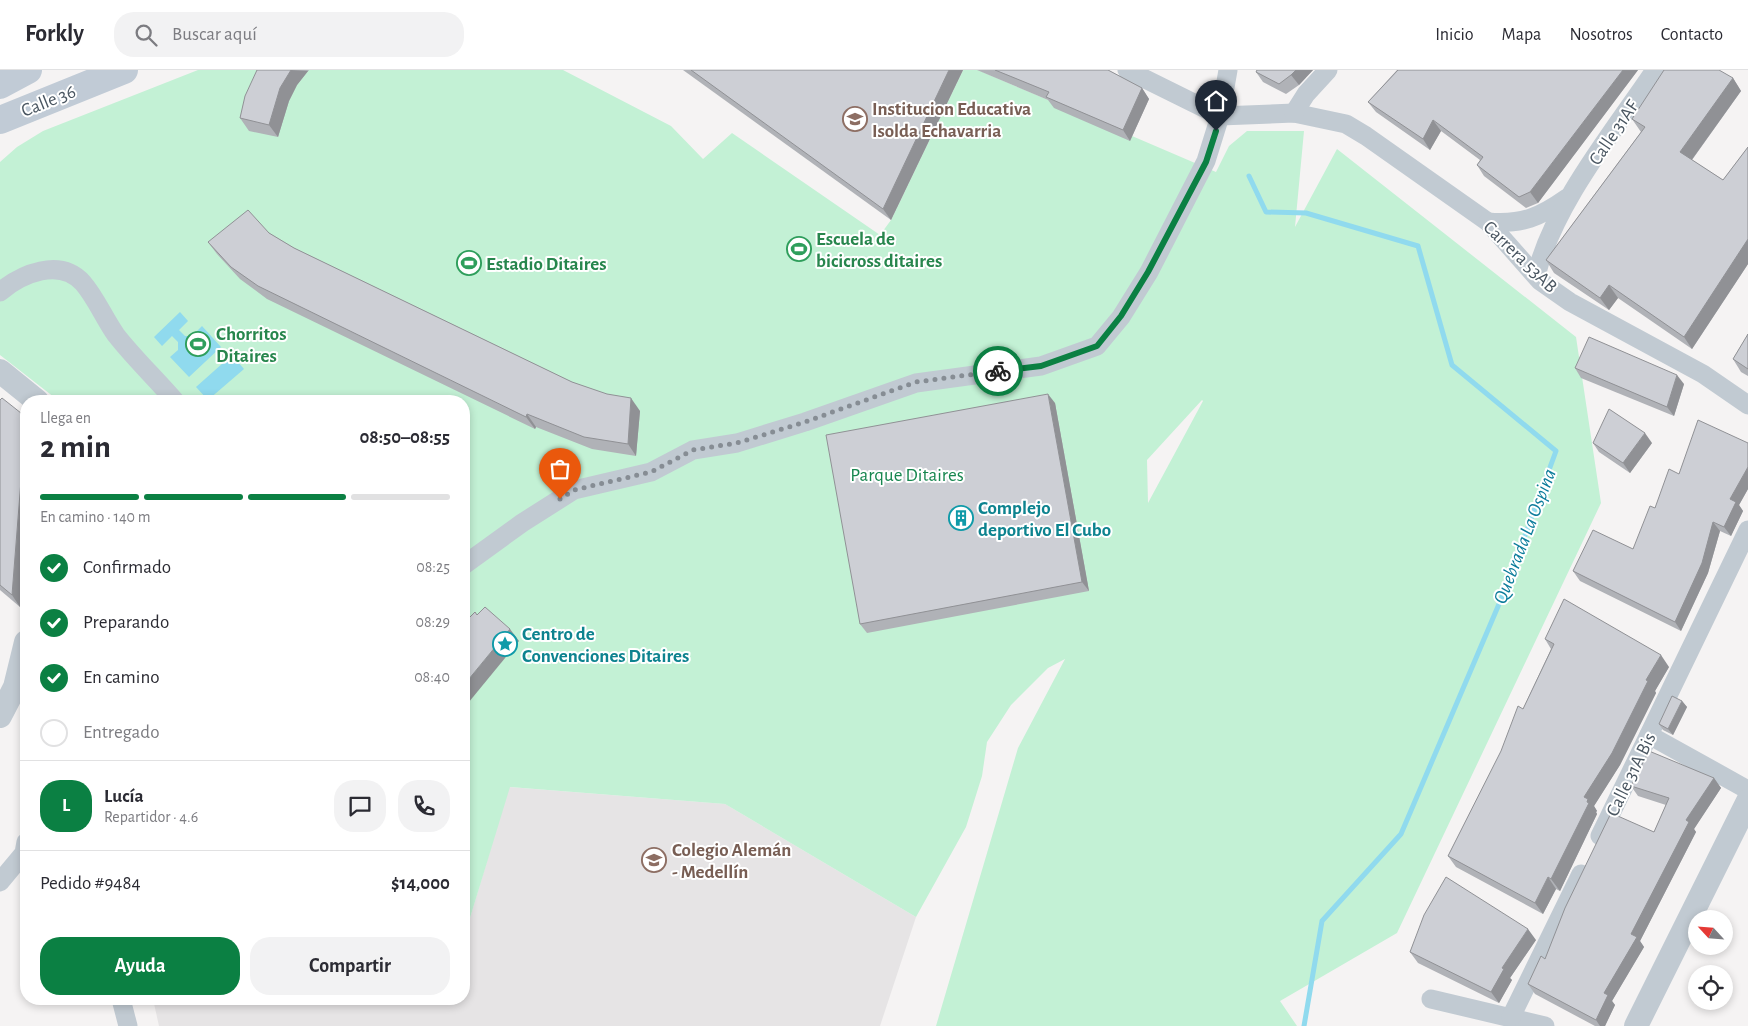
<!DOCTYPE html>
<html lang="es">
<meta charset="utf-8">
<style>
body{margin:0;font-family:"Alegreya Sans",sans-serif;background:#f2f2f3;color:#2b2b33;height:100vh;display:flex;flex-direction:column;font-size:19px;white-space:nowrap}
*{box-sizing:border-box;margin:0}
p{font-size:16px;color:#7c7c81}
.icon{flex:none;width:28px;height:28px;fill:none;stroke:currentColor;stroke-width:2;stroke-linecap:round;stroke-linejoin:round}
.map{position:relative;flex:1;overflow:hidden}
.side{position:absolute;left:20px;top:325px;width:450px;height:610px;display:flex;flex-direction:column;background:#fff;border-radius:20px;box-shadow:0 2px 8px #0003}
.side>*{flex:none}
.needle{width:32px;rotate:296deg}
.fabs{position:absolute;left:1688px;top:840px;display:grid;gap:10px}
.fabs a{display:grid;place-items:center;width:45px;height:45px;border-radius:50%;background:#fff;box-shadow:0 2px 8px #0003;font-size:25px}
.pin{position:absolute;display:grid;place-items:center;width:42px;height:42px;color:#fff;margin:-51px -21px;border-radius:50% 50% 50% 0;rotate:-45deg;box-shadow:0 0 5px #0007}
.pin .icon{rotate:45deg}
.courier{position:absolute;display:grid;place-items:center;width:50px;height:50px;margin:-25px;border:4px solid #0b8043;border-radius:50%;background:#fff;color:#222;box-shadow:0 1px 6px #0007}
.overview em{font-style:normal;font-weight:700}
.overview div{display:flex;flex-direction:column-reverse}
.overview{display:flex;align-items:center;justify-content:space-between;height:85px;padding:0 20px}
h1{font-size:32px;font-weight:700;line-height:38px}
.bar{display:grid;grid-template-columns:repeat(4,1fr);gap:8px 5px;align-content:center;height:60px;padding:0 20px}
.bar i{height:6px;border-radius:4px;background:#e1e1e2}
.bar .selected{background:#0b8043}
.bar p{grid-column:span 4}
.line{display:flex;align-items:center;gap:12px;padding:0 20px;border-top:1px solid #e1e1e2}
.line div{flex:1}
.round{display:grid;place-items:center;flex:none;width:52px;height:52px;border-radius:20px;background:#f2f2f3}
ol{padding:0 20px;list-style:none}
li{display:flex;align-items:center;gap:15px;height:55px}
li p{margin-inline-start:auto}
li .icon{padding:5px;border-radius:50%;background:#0b8043;color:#fff;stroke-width:4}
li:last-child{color:#7c7c81}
li i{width:28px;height:28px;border:2px solid #e1e1e2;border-radius:50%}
.button{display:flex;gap:10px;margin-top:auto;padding:10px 20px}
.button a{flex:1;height:58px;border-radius:20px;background:#0b8043;color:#fff;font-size:20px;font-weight:700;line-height:58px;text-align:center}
.button a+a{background:#f2f2f3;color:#2b2b33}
header{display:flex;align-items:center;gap:30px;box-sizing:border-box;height:70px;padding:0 25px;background:#fff;border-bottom:1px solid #e1e1e2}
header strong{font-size:24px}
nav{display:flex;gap:28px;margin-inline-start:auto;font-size:18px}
.search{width:350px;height:45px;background:#f2f2f3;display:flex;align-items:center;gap:12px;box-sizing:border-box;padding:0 18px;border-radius:20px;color:#7c7c81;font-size:19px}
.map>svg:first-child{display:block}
.education{fill:#e6e4e5}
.green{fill:#c3f1d5;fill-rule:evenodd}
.water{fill:#90daee}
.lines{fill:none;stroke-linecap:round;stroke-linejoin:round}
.stream{stroke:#90daee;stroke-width:5}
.minor{stroke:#c1cad2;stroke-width:19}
.tertiary{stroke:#c1cad2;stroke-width:24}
.secondary{stroke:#c1cbd6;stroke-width:28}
.wall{fill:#b0b2b7}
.shaded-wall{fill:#909195}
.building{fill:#cdcfd5;stroke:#909195}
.done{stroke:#868d94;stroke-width:5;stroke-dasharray:0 9}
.route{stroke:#0b8043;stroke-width:6}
.labels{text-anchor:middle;stroke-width:4;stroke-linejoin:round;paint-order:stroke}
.street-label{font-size:19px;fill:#4a5661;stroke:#fff}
.education-label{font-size:19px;font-weight:bold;fill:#785e54;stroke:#fff;text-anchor:start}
.leisure-label{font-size:19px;font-weight:bold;fill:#27864d;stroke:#fff;text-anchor:start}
.park-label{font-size:19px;fill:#17864f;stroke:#fff}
.culture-label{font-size:19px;font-weight:bold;fill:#0d838f;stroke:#fff;text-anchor:start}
.water-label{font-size:20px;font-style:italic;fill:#0c7c9b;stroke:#fff}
</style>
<header>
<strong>Forkly</strong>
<div class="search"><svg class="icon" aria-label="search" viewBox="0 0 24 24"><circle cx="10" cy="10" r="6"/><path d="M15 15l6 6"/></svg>Buscar aquí</div>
<nav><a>Inicio</a><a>Mapa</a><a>Nosotros</a><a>Contacto</a></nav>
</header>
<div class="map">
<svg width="1748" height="956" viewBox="0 0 1748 956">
<rect width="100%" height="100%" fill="#f5f3f3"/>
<path class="education" d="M 509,717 L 725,734 L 916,847 L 880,956 L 159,956 L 153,929 L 464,929 L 464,848 L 470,848 Z"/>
<path class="green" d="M 198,0 L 563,0 L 671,56 L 703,89 L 732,63 L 880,165 L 891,150 L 963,0 L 978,0 L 1216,102 L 1229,76 L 1247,61 L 1304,61 L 1295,157 L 1337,79 L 1576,267 L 1601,433 L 1397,863 L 1280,931 L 1297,956 L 936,956 L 1018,678 L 1065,589 L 1048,598 L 1011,635 L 987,672 L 982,706 L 966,757 L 916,847 L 725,734 L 510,717 L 470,848 L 464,848 L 464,331 L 59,331 L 0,285 L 0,92 L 17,77 L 43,61 ZM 1202,330 L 1203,331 L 1148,433 L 1147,390 Z"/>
<g class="water">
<path d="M 180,242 L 188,251 L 179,260 L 185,266 L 192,266 L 202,256 L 221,277 L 189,307 L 170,287 L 178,280 L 178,272 L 172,266 L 162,276 L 154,267 Z"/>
<path d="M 232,285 L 244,299 L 208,330 L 196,317 Z"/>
</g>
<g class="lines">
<path class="stream" d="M 1249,106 L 1266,142 L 1306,143 L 1418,176 L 1452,295 L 1556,381 L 1505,520 L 1401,764 L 1322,851 L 1304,956"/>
<g class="minor">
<path d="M 1127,0 L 1220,46 L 1294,43 L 1346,54 L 1366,66 L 1488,152 L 1540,211 L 1570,232 L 1703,304 L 1748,335"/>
<path d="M 1294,43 L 1306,24 L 1328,0"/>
<path d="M 1488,152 C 1522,155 1540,147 1567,128"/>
<path d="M 1536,206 C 1553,135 1614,61 1655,0"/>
<path d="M 0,222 C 21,204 60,187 83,213 C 96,228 104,248 116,265 C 134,288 156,309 175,331"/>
<path d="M 464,495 L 522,453 L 574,420 L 651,402 L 693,380 L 737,373 L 805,352 L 916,313 L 1041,296 L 1097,276 L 1121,247 L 1149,202 L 1206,91 L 1220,46 L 1228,0"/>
<path d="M 1649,665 L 1748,720"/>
<path d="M 1600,766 L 1748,460"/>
<path d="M 0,812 L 24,783 L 26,772"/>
<path d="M 121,929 L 128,956"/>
<path d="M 1431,929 L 1545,956"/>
<path d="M 1511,947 L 1581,804"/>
</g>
<g class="tertiary">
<path d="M 0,301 L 37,331"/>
<path d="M 0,646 L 15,617 L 26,572"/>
<path d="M 1636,956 L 1748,731"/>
</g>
<g class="secondary">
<path d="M 0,15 L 28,0"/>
<path d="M 0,50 L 124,0"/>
</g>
</g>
<g class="wall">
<path d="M 257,0 L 309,0 L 297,15 L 289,31 L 278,67 L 249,61 L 240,48 Z"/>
<path d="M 683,0 L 963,0 L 891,150 Z"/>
<path d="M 977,0 L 1108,0 L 1142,18 L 1149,29 L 1130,71 L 1054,38 L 1048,30 Z"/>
<path d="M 1257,0 L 1313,0 L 1299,15 L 1286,24 L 1263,12 L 1256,2 Z"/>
<path d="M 1397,0 L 1638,0 L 1538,133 L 1526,138 L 1484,106 L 1477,95 L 1480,90 L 1441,61 L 1430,80 L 1376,42 L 1368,32 Z"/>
<path d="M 1733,8 L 1741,21 L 1692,90 L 1723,110 L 1748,77 L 1748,194 L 1692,279 L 1618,228 L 1609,240 L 1554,203 L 1546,190 L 1641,62 L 1632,49 Z"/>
<path d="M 269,163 L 294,178 L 572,312 L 640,341 L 636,386 L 592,379 L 536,357 L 535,359 L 267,229 L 240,209 L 217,184 L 208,172 Z"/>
<path d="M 1748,264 L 1748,306 L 1741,302 L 1733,289 Z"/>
<path d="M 1575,298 L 1684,314 L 1674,346 L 1581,308 Z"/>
<path d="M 0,330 L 26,347 L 26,468 L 20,537 L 0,520 Z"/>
<path d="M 1055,333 L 1089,521 L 867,563 L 860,554 Z"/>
<path d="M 1593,373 L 1652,373 L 1630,403 L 1599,382 Z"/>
<path d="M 1748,373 L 1748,419 L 1739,435 L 1743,441 L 1731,466 L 1720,461 L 1708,503 L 1681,561 L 1580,511 L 1573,501 L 1633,479 L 1655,438 L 1679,404 Z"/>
<path d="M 1545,569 L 1669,597 L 1655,621 L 1656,623 L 1620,695 L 1594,736 L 1597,741 L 1596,742 L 1597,744 L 1560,821 L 1556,819 L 1543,844 L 1456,797 L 1448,786 L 1523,639 L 1551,579 Z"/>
<path d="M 1682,631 L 1687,637 L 1673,665 L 1663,660 L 1659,654 Z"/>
<path d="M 1714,708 L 1721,718 L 1694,759 L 1696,762 L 1640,871 L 1644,877 L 1612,931 L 1615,935 L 1605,956 L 1595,956 L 1535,924 L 1528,914 L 1654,762 L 1666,735 L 1638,726 L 1631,716 Z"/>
<path d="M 1536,870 L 1510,908 L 1512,910 L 1499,933 L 1418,893 L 1410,882 Z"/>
</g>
<g class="shaded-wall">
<path d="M 291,0 L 308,1 L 297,15 L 289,31 L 278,67 L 269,55 L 280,18 Z"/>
<path d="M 949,0 L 963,0 L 891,150 L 883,139 Z"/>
<path d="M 1296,0 L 1313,0 L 1299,15 L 1291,5 Z"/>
<path d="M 1623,0 L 1638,0 L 1538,133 L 1530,122 Z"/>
<path d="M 1733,8 L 1741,21 L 1688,95 L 1680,82 Z"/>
<path d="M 1142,18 L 1149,29 L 1130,71 L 1123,60 Z"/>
<path d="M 1433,50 L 1441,61 L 1430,80 L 1423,69 Z"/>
<path d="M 1748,169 L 1748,194 L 1692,279 L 1684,267 Z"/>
<path d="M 1609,215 L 1618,228 L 1609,240 L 1600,228 Z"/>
<path d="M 1677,305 L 1684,314 L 1674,346 L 1667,337 Z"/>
<path d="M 1048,324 L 1055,333 L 1089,521 L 1082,512 Z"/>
<path d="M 631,328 L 640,341 L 636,386 L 628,374 Z"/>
<path d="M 527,344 L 536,357 L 535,359 L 526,347 Z"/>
<path d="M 26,354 L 26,468 L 20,537 L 12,525 Z"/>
<path d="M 1645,363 L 1652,373 L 1630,403 L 1623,393 Z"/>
<path d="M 1748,397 L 1748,419 L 1739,435 L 1743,441 L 1731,466 L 1724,457 L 1730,429 Z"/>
<path d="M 1713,452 L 1720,461 L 1708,503 L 1681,561 L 1675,552 Z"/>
<path d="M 510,559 L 519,571 L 464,638 L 464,615 Z"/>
<path d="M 1661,585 L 1669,597 L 1655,621 L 1656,623 L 1620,695 L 1594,736 L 1597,741 L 1596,742 L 1597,744 L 1560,821 L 1551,809 L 1584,727 L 1646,610 Z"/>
<path d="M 1682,631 L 1687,637 L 1673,665 L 1668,659 Z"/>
<path d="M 1714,708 L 1721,718 L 1694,759 L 1696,762 L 1640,871 L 1644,877 L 1612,931 L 1615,935 L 1605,956 L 1600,956 L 1596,950 L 1604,923 L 1631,864 L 1686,750 Z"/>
<path d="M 1548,807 L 1556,819 L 1543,844 L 1535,833 Z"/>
<path d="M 1528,859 L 1536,870 L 1510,908 L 1512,910 L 1499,933 L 1491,922 L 1502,898 Z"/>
</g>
<g class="building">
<path d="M 257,0 L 291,0 L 280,18 L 269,55 L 240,48 L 245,26 Z"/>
<path d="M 691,0 L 949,0 L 883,139 Z"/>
<path d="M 995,0 L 1108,0 L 1142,18 L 1123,60 L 1046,27 L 1049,22 Z"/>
<path d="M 1257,0 L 1296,0 L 1291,5 L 1279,14 L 1256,2 Z"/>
<path d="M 1398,0 L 1623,0 L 1530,122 L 1519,127 L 1477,95 L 1483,87 L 1433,50 L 1423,69 L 1368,32 Z"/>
<path d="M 1664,0 L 1719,0 L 1733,8 L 1680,82 L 1723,110 L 1748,77 L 1748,169 L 1684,267 L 1609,215 L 1600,228 L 1546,190 L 1645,57 L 1632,49 Z"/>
<path d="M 248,140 L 269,163 L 294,178 L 572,312 L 607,324 L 631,328 L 628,374 L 584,367 L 527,344 L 526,347 L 258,216 L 231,197 L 208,172 Z"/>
<path d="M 1748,264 L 1748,299 L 1733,289 Z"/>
<path d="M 1589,267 L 1677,305 L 1667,337 L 1575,298 Z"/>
<path d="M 1048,324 L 1082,512 L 860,554 L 826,365 Z"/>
<path d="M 2,328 L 26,347 L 12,525 L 0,515 L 0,330 Z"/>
<path d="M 1609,339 L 1645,363 L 1623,393 L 1593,373 Z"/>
<path d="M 1698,350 L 1748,373 L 1748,397 L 1730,429 L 1736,432 L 1724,457 L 1713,452 L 1702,493 L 1675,552 L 1573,501 L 1593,460 L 1633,479 L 1650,436 L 1655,438 L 1669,399 L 1679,404 Z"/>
<path d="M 1564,529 L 1661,585 L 1646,610 L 1648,611 L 1612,683 L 1584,727 L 1588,729 L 1587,732 L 1589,733 L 1551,809 L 1548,807 L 1535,833 L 1448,786 L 1501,681 L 1518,636 L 1523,639 L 1554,574 L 1545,569 Z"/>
<path d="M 485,537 L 510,559 L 464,615 L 464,553 L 475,542 L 477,545 Z"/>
<path d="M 1672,626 L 1682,631 L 1668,659 L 1659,654 Z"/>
<path d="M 1649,681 L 1714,708 L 1686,750 L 1689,752 L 1631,864 L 1637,867 L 1604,923 L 1608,925 L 1596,950 L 1528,914 L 1541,886 L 1545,889 L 1565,838 L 1611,743 L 1654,762 L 1669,728 L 1631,716 Z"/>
<path d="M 1446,807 L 1528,859 L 1502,898 L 1504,899 L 1491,922 L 1410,882 L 1424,845 Z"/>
</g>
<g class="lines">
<path class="done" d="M 560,429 L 574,420 L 651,402 L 693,380 L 737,373 L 805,352 L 916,312 L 998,301"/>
<path class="route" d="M 998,301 L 1041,296 L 1097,276 L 1121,246 L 1148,202 L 1206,92 L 1216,61"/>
</g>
<defs>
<symbol id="school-ring" viewBox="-11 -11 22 22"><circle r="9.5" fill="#fff" stroke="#8d6e63" stroke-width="1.5"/><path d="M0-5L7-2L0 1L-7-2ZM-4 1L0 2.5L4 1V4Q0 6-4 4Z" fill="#8d6e63"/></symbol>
<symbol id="stadium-ring" viewBox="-11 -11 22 22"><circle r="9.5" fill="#fff" stroke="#2e9e5b" stroke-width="1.5"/><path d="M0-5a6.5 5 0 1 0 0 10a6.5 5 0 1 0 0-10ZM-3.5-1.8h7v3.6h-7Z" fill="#2e9e5b"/></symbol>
<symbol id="building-ring" viewBox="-11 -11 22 22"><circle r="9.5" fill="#fff" stroke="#0f9aa8" stroke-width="1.5"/><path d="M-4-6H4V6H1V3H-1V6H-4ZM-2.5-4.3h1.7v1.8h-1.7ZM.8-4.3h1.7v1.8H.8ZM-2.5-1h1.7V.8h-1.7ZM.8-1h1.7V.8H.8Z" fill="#0f9aa8"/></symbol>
<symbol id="sight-ring" viewBox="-11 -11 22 22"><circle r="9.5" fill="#fff" stroke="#0f9aa8" stroke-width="1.5"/><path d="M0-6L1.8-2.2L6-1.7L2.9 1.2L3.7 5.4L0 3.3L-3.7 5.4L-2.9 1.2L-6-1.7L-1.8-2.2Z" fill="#0f9aa8"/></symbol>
</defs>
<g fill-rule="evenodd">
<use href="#school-ring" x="841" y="35" width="28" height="28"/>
<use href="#stadium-ring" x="785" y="165" width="28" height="28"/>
<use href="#stadium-ring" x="455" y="179" width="28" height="28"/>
<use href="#stadium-ring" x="184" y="260" width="28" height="28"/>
<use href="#building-ring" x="947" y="434" width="28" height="28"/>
<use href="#sight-ring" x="491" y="560" width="28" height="28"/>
<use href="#school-ring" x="640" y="776" width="28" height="28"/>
</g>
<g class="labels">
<g class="street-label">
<text transform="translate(48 30) rotate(-22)" y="7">Calle 36</text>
<text transform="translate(1613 62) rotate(-56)" y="7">Calle 31AF</text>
<text transform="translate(1521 186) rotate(44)" y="7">Carrera 53AB</text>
<text transform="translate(1630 704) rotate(-64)" y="7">Calle 31A Bis</text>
</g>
<g class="education-label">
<text x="872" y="45">Institucion Educativa<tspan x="872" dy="22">Isolda Echavarria</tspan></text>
<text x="672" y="786">Colegio Alemán<tspan x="672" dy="22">- Medellín</tspan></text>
</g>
<g class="leisure-label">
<text x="816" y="175">Escuela de<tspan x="816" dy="22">bicicross ditaires</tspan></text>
<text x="486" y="200">Estadio Ditaires</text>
<text x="216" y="270">Chorritos<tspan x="216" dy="22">Ditaires</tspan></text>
</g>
<g class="park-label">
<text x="907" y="411">Parque Ditaires</text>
</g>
<g class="culture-label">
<text x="978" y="444">Complejo<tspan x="978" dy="22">deportivo El Cubo</tspan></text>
<text x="522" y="570">Centro de<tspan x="522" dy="22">Convenciones Ditaires</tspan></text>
</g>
<g class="water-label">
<text transform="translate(1524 466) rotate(-69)" y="7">Quebrada La Ospina</text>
</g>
</g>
</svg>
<div class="fabs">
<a><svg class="needle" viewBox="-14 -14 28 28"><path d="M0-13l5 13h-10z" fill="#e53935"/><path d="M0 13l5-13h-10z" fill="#7c7c81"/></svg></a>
<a><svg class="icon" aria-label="locate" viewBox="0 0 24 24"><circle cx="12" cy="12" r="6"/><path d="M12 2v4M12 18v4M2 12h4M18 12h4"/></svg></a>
</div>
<div class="pin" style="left:560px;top:429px;background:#ea580c"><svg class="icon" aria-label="bag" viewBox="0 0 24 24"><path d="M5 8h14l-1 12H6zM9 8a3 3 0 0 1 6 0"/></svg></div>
<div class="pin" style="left:1216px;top:61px;background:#1f2937"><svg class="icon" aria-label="home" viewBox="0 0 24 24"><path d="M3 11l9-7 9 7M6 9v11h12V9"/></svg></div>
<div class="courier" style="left:998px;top:301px"><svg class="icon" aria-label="bike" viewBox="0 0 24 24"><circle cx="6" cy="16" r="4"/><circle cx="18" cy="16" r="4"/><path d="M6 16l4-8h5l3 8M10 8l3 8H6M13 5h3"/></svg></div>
<section class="side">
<div class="overview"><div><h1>2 min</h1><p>Llega en</p></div><em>08:50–08:55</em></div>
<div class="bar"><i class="selected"></i><i class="selected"></i><i class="selected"></i><i></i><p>En camino · 140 m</p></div>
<ol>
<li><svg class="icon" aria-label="check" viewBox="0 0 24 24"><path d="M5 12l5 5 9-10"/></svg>Confirmado<p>08:25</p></li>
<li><svg class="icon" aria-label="check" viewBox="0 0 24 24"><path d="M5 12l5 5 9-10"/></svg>Preparando<p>08:29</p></li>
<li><svg class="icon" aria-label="check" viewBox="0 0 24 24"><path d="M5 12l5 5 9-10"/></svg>En camino<p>08:40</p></li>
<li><i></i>Entregado</li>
</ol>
<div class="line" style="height:90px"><b class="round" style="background:#0b8043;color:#fff">L</b><div><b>Lucía</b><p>Repartidor · 4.6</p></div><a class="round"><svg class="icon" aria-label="chat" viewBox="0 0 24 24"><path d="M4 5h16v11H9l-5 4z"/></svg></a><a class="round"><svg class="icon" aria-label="phone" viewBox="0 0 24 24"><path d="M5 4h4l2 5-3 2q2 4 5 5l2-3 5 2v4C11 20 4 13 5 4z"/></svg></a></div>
<div class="line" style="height:65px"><div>Pedido #9484</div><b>$14,000</b></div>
<div class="button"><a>Ayuda</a><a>Compartir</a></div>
</section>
</div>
